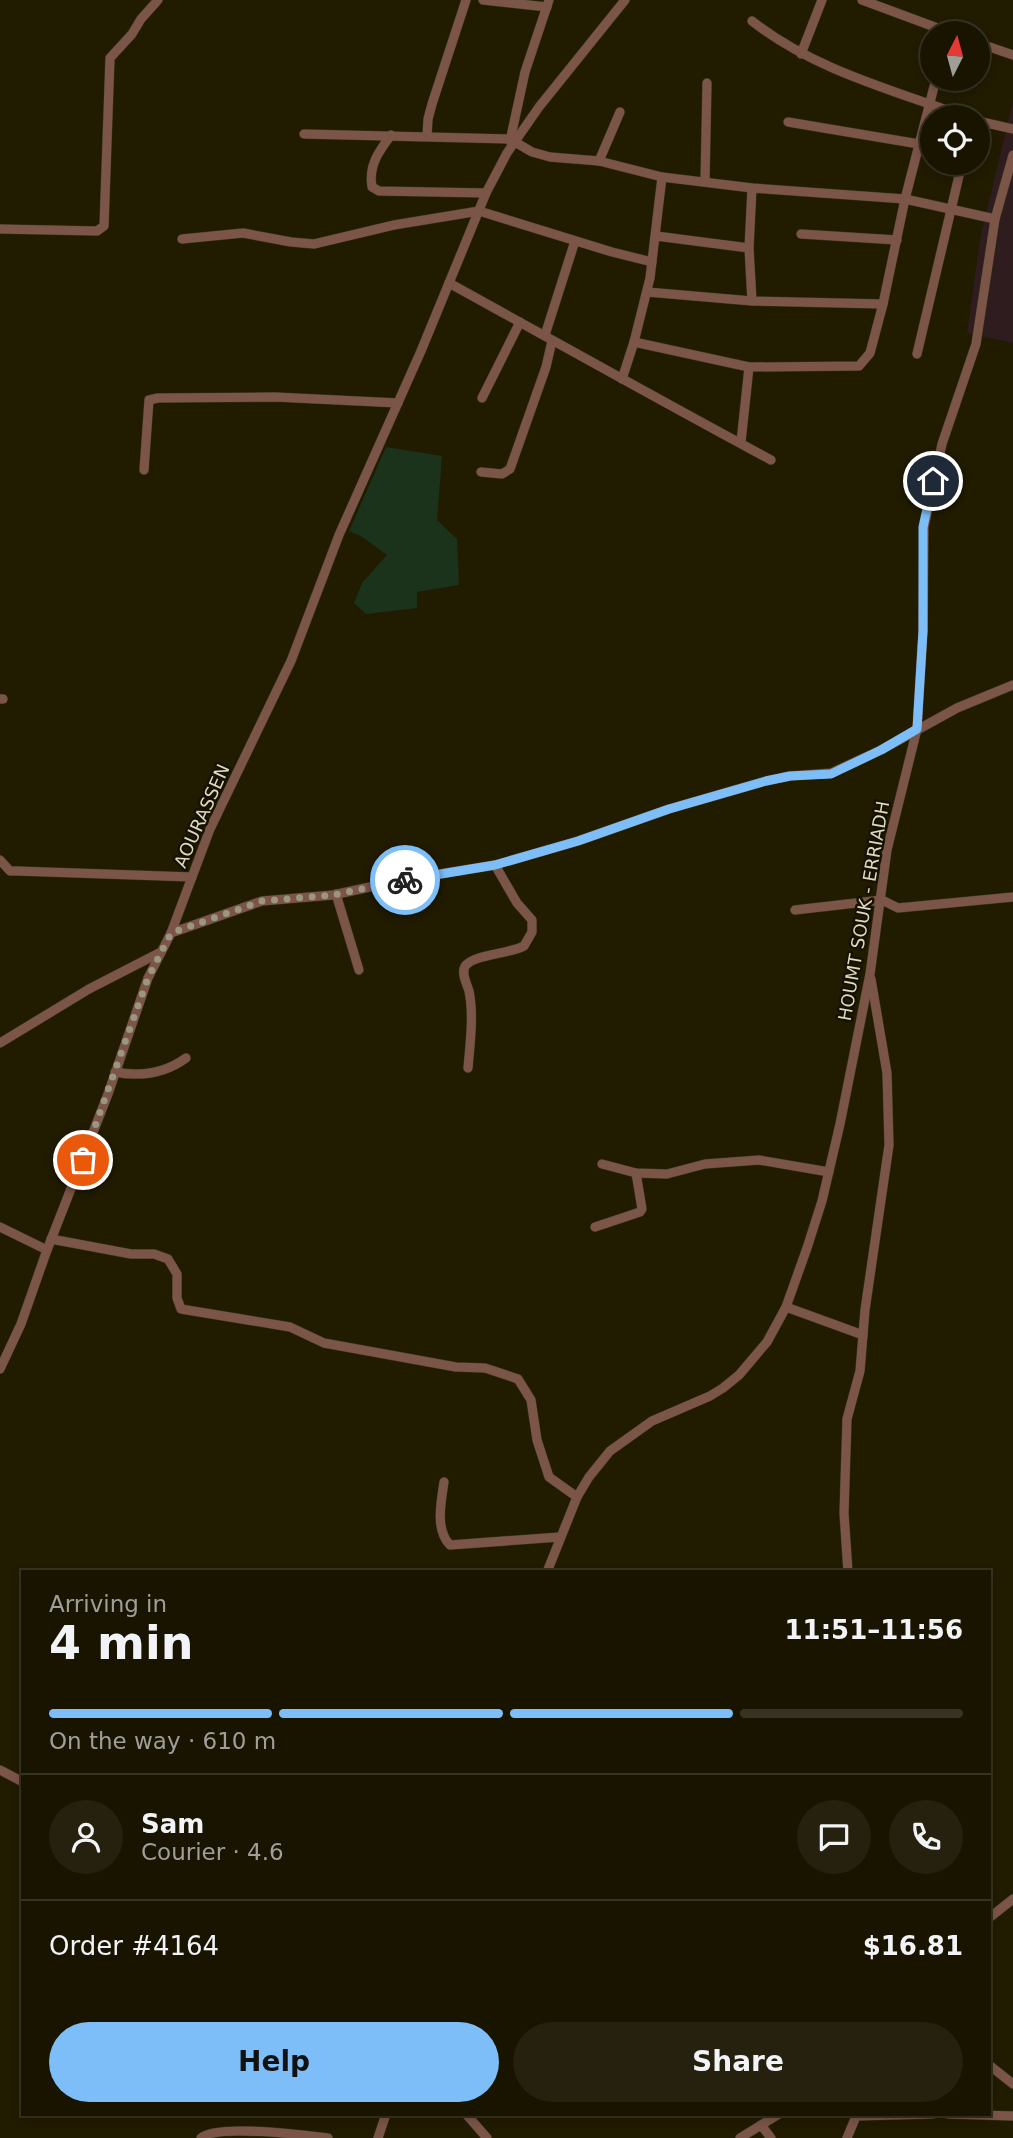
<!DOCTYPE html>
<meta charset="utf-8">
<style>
body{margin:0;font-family:"DejaVu Sans",sans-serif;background:#26210f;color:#f1f3f6;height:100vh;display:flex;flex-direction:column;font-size:26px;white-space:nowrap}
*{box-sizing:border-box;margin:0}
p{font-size:23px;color:#9f9e99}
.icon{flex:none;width:38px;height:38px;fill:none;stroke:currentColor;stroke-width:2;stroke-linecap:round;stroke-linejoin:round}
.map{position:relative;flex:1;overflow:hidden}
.side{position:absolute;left:21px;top:1570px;width:970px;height:546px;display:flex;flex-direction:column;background:#191400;border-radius:0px;box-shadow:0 4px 10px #0003,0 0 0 2px #373322}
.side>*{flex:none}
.needle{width:46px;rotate:6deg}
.fabs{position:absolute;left:920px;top:21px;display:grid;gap:14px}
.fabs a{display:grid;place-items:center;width:70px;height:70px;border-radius:50%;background:#191400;box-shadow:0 4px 10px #0003,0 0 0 2px #373322;font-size:35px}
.pin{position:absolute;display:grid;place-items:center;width:60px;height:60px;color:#fff;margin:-30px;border:4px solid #fff;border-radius:50%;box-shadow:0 2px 7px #0007}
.courier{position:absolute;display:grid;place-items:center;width:70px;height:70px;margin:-35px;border:5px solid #7dbef9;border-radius:50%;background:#fff;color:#222;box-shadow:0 2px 9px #0007}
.headline em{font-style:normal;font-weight:700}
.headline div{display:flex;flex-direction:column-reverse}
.headline{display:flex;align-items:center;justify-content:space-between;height:119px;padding:0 28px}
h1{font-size:46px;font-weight:700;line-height:52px}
.bar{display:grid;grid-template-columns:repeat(4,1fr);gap:10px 7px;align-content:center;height:84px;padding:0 28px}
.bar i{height:9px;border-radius:5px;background:#373322}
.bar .active{background:#7dbef9}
.bar p{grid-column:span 4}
.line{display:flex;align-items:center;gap:18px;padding:0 28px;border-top:2px solid #373322}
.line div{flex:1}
.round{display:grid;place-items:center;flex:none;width:74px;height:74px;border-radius:37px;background:#26210f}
.primary-button{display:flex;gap:14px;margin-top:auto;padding:14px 28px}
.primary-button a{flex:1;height:80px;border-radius:42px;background:#7dbef9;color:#111;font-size:28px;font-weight:700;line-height:80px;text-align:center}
.primary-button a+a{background:#26210f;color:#f1f3f6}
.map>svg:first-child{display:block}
.industrial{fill:#2f1c1e}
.green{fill:#1b331b}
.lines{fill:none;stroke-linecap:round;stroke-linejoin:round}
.minor-casing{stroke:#3b361c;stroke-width:10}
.minor{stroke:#7c5549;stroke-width:9}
.done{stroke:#9b9681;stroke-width:7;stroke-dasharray:0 12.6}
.route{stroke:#7dbef9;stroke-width:9}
.labels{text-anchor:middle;stroke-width:5;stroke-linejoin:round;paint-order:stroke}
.street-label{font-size:18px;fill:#ddd9c7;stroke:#171200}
</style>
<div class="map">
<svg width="1013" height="2138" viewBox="0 0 1013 2138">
<rect width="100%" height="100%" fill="#211b00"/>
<path class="industrial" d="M 1013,101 L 1013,343 L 967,333 L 980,239 Z"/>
<path class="green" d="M 386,447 L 442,456 L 437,520 L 457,539 L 459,585 L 417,592 L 417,608 L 366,614 L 354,603 L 362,583 L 387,555 L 361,536 L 349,531 Z"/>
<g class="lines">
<defs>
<g id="minor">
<path d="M 483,0 L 547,7"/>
<path d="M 862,0 L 951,33"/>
<path d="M 752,21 C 814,70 893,90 966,117"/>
<path d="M 978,43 L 1013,55"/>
<path d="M 801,54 L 822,0"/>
<path d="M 978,121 L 1013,129"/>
<path d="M 788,122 L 919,144"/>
<path d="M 304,134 L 510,139"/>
<path d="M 391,135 C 379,151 368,166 372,187 L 379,191 L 486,193"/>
<path d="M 427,136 L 428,119 L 432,104 L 466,0"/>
<path d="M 510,141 L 525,72 L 549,0"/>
<path d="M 515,142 L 532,152 L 550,157 L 599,161 L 662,177 L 752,188 L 905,199 L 995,219"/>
<path d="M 599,161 L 620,112"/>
<path d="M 705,181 L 707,83"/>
<path d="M 752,188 L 749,248 L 752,301"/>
<path d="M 0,229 L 97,231 L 104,226 L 110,58 L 132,34 L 141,19 L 158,0"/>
<path d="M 801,234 L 897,240"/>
<path d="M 656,236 L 749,248"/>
<path d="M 182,239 L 243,233 L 291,242 L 314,244 L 394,225 L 479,211 L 612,252 L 652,262"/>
<path d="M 449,283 C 556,342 663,402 771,460"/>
<path d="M 647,292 L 752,301 L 883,304"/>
<path d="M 545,335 L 575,241"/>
<path d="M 634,342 L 749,367 L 859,366 L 870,353 L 883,304 L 905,199 L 936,79"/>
<path d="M 917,354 L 962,163"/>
<path d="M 622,379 L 634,342 L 650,278 L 662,177"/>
<path d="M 482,398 L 520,322"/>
<path d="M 741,442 L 749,367"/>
<path d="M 144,470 L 149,400 L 158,398 L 275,397 L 398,403"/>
<path d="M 481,472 L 502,474 L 510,469 L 546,367 L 552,341"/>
<path d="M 0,699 L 3,699"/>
<path d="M 0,860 L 10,871 L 17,871 L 192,877"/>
<path d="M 336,894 L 359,970"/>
<path d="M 795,910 L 882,900 L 898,908 L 1013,897"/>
<path d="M 171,933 L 262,901 L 333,895 L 402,880 L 495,865 L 578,841 L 669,809 L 766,781 L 790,776 L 831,773 L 881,750 L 957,708 L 1013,685"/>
<path d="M 0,1043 L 89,989 L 161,952"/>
<path d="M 468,1068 C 470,1044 474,1015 469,991 C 467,984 460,972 466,965 C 477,954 509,954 524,946 L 532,932 L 532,920 L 517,903 L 495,865"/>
<path d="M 115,1072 C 141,1077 164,1074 186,1058"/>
<path d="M 602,1164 L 636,1173 L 667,1174 L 705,1164 L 759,1160 L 829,1172"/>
<path d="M 0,1227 L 47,1250"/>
<path d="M 595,1227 L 640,1212 L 642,1209 L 636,1173"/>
<path d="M 51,1239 L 131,1254 L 154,1254 L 168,1259 L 177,1274 L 177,1298 L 181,1309 L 290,1327 L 324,1343 L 456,1367 L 485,1368 L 518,1379 L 531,1400 L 537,1440 L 549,1477 L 577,1497"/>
<path d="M 786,1307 L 863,1335"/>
<path d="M 0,1369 L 21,1324 L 47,1250 L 108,1094 L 148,978 L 171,933 L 210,829 L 291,661 L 339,535 L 421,351 L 486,193 L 507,153 L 539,107 L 625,0"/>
<path d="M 444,1482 C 441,1502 435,1530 450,1545 L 560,1537"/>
<path d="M 547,1572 L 577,1497 L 589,1477 L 610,1451 L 652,1421 L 710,1396 L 723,1388 L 739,1375 L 767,1342 L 786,1307 L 807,1248 L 822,1201 L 840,1124 L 870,974 L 887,850 L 917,729 L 923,631 L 924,527 L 942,444 L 976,344 L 995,219 L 1013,155"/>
<path d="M 848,1572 L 844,1513 L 847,1419 L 860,1371 L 865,1310 L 889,1145 L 887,1073 L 871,979"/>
<path d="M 0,1770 L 23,1782"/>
<path d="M 989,1918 L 1013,1899"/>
<path d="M 989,2065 L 1013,2084"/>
<path d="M 466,2114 L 487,2138"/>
<path d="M 948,2114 L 1013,2116"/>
<path d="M 857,2116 L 933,2114"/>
<path d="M 761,2125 L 771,2138"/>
<path d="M 201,2138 C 216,2124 305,2135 328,2138"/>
<path d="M 378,2138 L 386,2114"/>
<path d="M 740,2138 L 779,2114"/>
<path d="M 847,2138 L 857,2114"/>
</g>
</defs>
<use href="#minor" class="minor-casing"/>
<use href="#minor" class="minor"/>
</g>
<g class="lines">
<path class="done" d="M 83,1160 L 148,978 L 171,933 L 262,901 L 333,895 L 405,880"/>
<path class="route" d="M 405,880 L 495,865 L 578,841 L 669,809 L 766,781 L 790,776 L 831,774 L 881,750 L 917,729 L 923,631 L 923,527 L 933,481"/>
</g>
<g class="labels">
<g class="street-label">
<text transform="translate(202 816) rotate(-66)" y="6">AOURASSEN</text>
<text transform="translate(864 911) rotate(-80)" y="6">HOUMT SOUK - ERRIADH</text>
</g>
</g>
</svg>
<div class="fabs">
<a><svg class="needle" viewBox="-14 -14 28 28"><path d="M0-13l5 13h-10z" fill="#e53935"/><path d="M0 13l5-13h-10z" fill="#9f9e99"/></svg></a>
<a><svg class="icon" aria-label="locate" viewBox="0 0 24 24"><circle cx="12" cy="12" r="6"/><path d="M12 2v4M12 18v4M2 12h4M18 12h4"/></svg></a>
</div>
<div class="pin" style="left:83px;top:1160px;background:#ea580c"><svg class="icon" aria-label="bag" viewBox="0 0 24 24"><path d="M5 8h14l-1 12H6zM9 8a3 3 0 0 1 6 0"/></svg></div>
<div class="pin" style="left:933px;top:481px;background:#1f2937"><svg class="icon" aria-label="home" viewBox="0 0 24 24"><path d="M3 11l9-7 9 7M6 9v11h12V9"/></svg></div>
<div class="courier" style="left:405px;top:880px"><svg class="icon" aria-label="bike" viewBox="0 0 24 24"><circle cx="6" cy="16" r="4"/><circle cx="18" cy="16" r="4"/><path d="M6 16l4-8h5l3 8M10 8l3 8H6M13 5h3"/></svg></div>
<section class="side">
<div class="headline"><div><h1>4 min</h1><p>Arriving in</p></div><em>11:51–11:56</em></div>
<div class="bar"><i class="active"></i><i class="active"></i><i class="active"></i><i></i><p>On the way · 610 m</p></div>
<div class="line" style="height:126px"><a class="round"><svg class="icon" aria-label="person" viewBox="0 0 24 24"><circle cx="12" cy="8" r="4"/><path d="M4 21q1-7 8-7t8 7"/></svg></a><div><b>Sam</b><p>Courier · 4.6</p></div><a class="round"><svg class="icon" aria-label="chat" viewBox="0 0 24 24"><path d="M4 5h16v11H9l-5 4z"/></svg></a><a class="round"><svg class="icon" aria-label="phone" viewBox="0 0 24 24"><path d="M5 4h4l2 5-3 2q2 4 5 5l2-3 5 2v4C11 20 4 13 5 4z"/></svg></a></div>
<div class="line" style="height:91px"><div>Order #4164</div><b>$16.81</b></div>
<div class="primary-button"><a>Help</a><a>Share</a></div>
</section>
</div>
